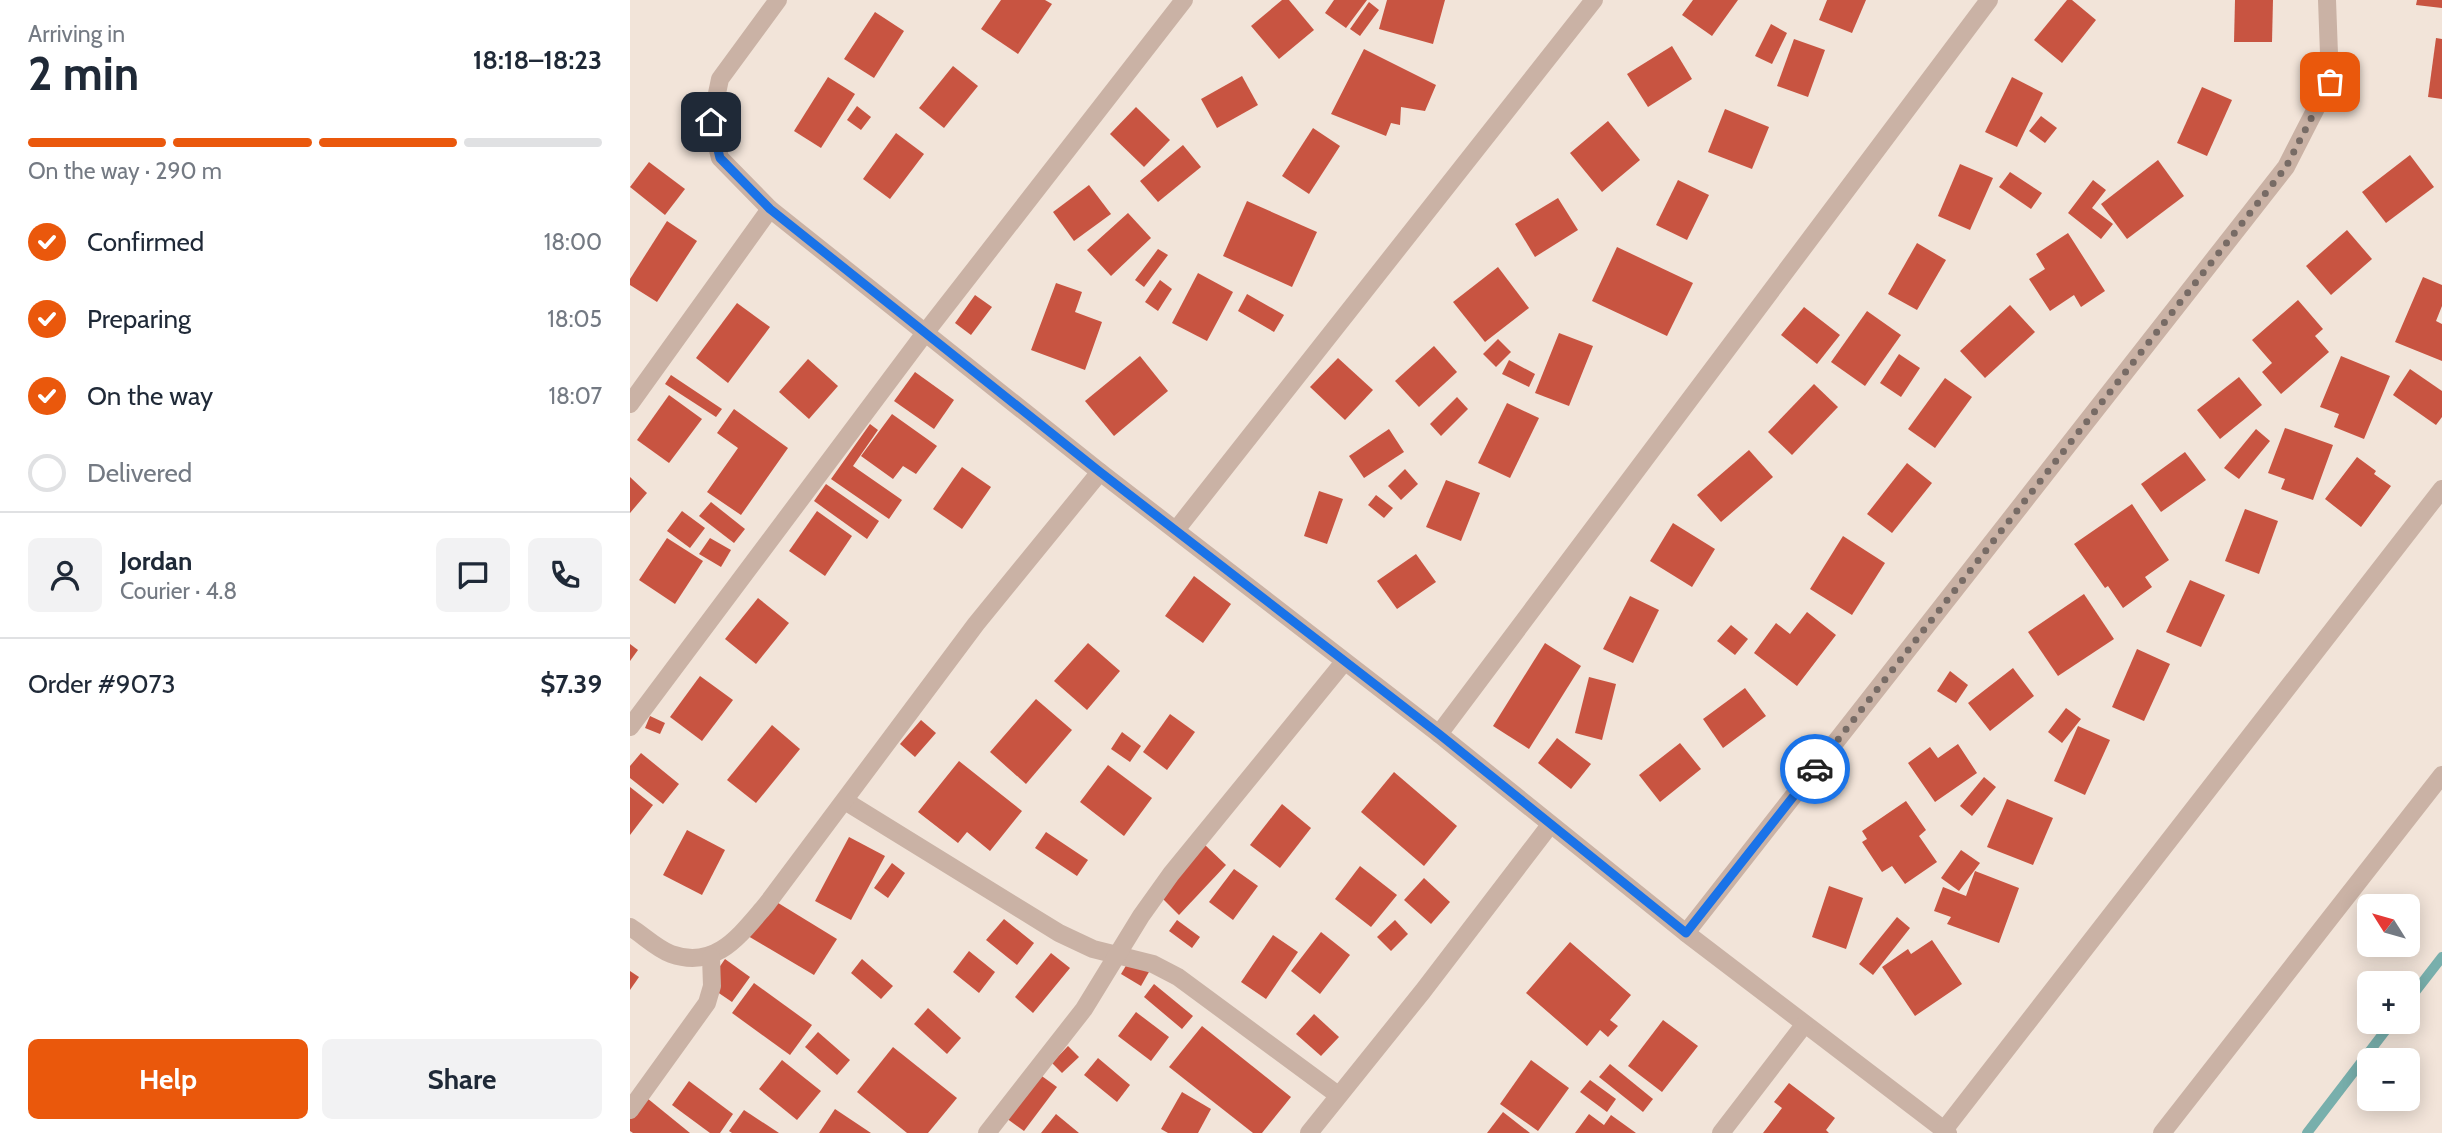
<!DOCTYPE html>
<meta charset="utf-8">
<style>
body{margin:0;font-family:Cabin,sans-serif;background:#f2f2f3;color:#1f2937;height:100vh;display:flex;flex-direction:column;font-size:26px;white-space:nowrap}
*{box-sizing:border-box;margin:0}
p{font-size:23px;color:#747a83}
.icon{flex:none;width:38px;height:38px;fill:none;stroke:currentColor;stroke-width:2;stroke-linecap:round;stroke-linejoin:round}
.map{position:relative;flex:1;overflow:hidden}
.drawer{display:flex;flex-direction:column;background:#fff;width:630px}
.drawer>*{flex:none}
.needle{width:46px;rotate:307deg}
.fabs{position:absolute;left:1727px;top:894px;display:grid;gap:14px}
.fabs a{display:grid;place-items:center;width:63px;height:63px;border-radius:10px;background:#fff;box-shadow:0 4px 18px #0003;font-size:35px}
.pin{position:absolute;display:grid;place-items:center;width:60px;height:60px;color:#fff;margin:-30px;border-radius:14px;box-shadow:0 4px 10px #0006}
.courier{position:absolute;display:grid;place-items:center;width:70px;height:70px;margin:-35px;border:5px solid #1a73e8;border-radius:50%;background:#fff;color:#222;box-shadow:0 2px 9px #0007}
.overview em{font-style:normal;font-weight:800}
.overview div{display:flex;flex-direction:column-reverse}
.overview{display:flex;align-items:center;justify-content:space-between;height:119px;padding:0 28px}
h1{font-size:46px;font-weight:800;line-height:52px}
.bar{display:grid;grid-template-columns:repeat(4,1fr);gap:10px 7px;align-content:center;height:84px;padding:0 28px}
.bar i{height:9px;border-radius:5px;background:#e0e1e3}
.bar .active{background:#ea580c}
.bar p{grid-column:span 4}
.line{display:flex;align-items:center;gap:18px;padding:0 28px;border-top:2px solid #e0e1e3}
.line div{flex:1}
.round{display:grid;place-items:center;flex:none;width:74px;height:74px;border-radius:10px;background:#f2f2f3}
ol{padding:0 28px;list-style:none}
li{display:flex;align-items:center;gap:21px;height:77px}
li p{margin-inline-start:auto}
li .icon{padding:7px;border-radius:50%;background:#ea580c;color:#fff;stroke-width:4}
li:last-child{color:#747a83}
li i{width:38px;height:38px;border:4px solid #e0e1e3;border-radius:50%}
.button{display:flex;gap:14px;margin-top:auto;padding:14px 28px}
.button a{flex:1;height:80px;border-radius:10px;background:#ea580c;color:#fff;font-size:28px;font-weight:800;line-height:80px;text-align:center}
.button a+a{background:#f2f2f3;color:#1f2937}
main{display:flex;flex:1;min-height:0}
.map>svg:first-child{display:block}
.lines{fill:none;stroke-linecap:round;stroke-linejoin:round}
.stream{stroke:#78afac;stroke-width:10}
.building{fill:#c85441}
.minor{stroke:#cab2a5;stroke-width:18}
.tertiary{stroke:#cab2a5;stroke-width:18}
.done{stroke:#776b65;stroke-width:7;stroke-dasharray:0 12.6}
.route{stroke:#1a73e8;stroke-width:9}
</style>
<main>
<section class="drawer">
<div class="overview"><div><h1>2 min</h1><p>Arriving in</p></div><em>18:18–18:23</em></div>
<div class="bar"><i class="active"></i><i class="active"></i><i class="active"></i><i></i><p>On the way · 290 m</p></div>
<ol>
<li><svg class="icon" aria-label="check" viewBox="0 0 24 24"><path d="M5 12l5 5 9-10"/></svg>Confirmed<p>18:00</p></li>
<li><svg class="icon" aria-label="check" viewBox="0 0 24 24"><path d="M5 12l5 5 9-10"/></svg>Preparing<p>18:05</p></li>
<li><svg class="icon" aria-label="check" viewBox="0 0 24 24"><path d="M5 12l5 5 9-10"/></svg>On the way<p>18:07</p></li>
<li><i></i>Delivered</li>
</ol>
<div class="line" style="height:126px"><a class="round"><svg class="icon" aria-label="person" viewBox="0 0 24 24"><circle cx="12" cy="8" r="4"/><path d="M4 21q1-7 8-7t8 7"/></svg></a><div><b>Jordan</b><p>Courier · 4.8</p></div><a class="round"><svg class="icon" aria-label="chat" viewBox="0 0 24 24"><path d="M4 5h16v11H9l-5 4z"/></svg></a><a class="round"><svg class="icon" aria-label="phone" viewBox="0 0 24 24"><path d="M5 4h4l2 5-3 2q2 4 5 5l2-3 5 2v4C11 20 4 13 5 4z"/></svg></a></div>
<div class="line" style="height:91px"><div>Order #9073</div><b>$7.39</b></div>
<div class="button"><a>Help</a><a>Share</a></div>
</section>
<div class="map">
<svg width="1812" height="1133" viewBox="0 0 1812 1133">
<rect width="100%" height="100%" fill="#f2e4d9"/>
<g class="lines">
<g class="stream">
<path d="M 1778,1001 L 1812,957"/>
<path d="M 1677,1133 L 1762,1022"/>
</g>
</g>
<g class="building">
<path d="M 371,0 L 415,0 L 422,4 L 388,54 L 351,29 Z"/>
<path d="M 652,0 L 659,0 L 684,30 L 649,59 L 621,26 Z"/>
<path d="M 704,0 L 737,0 L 716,28 L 695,13 Z"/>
<path d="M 757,0 L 815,0 L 803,44 L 749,29 Z"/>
<path d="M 1063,0 L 1108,0 L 1082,36 L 1052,15 Z"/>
<path d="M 1197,0 L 1236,0 L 1222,33 L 1189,20 Z"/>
<path d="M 1437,0 L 1442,0 L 1466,20 L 1432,63 L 1404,40 Z"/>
<path d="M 1605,0 L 1643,0 L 1642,42 L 1604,42 Z"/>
<path d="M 1787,0 L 1812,0 L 1812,8 L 1786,5 Z"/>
<path d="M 739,2 L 749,10 L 730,36 L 720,29 Z"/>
<path d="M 245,12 L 274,31 L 244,78 L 214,59 Z"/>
<path d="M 1141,24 L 1157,33 L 1142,64 L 1125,56 Z"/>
<path d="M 1806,38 L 1812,39 L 1812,99 L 1798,97 Z"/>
<path d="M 1164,39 L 1195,50 L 1178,97 L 1147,86 Z"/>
<path d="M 1042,46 L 1062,79 L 1018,107 L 997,74 Z"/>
<path d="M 734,49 L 806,85 L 795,111 L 771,107 L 770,125 L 761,123 L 756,136 L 701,114 Z"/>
<path d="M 323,66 L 348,86 L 314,128 L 289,108 Z"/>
<path d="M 612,76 L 628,105 L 587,128 L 571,99 Z"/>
<path d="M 198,77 L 225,94 L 191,148 L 164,131 Z"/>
<path d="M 1382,77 L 1413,93 L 1387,147 L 1355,132 Z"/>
<path d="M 1572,87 L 1602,100 L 1577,156 L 1547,143 Z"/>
<path d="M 227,106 L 241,117 L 231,130 L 217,120 Z"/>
<path d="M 506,107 L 540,140 L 514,167 L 480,134 Z"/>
<path d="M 1095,109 L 1139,127 L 1122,169 L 1078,152 Z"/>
<path d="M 1411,116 L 1427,128 L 1415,143 L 1399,131 Z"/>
<path d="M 978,121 L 1010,160 L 972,192 L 940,153 Z"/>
<path d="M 683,128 L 710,146 L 679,194 L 652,176 Z"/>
<path d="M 266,133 L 294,154 L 260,199 L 233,179 Z"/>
<path d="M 553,145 L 571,167 L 528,202 L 510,181 Z"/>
<path d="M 1780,155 L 1804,187 L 1756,223 L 1732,192 Z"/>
<path d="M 1528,160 L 1554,196 L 1497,239 L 1471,204 Z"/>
<path d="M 19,162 L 55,189 L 35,215 L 0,187 Z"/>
<path d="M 1330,164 L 1363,178 L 1340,230 L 1308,216 Z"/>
<path d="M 1380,172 L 1412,193 L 1401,209 L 1369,187 Z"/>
<path d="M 1048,180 L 1079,195 L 1057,240 L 1026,225 Z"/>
<path d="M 1463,180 L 1476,190 L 1462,208 L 1483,224 L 1471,239 L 1438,213 Z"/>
<path d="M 459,185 L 481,214 L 444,241 L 423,212 Z"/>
<path d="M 928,198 L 948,230 L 905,257 L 885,224 Z"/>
<path d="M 617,201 L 687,232 L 662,287 L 593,256 Z"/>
<path d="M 498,213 L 521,238 L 481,276 L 457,250 Z"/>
<path d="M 37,221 L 67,241 L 27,302 L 0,285 L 0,279 Z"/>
<path d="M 1717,230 L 1742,259 L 1701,295 L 1676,266 Z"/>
<path d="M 1438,233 L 1475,291 L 1451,307 L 1444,295 L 1420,311 L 1399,279 L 1415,269 L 1406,254 Z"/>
<path d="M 1287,243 L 1316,260 L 1287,310 L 1258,294 Z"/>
<path d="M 987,247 L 1063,283 L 1037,336 L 962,301 Z"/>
<path d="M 528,249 L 538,255 L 514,287 L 505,280 Z"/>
<path d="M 868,267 L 899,308 L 855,342 L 823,302 Z"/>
<path d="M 568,273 L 603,292 L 577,341 L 542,323 Z"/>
<path d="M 1793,277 L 1812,285 L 1812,306 L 1806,321 L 1812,324 L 1812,361 L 1765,342 Z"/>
<path d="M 530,280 L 542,289 L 528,311 L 515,302 Z"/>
<path d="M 426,283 L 452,292 L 445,312 L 472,322 L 455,370 L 401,350 Z"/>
<path d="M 617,294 L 654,315 L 644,332 L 608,311 Z"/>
<path d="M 345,295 L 362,307 L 341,335 L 325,323 Z"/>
<path d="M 1668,300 L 1693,329 L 1685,336 L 1699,352 L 1651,394 L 1632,372 L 1642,363 L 1622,340 Z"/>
<path d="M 107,303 L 140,327 L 98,383 L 66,358 Z"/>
<path d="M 1380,305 L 1405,332 L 1355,378 L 1330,351 Z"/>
<path d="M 1174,307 L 1210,335 L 1187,364 L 1151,335 Z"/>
<path d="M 1237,311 L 1271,335 L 1235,386 L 1201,362 Z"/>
<path d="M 929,333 L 963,346 L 939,406 L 905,393 Z"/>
<path d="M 868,339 L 881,352 L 866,367 L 853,354 Z"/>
<path d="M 804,346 L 827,372 L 789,407 L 765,381 Z"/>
<path d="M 1269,354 L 1290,368 L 1271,397 L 1250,383 Z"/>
<path d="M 510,356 L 538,391 L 484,436 L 455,401 Z"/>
<path d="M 1711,356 L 1760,376 L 1734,439 L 1704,427 L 1709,414 L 1690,407 Z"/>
<path d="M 708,358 L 743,390 L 715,420 L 680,387 Z"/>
<path d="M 178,359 L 208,386 L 179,419 L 149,392 Z"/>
<path d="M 879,360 L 905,374 L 899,387 L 872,374 Z"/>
<path d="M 1780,369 L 1812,391 L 1812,417 L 1806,425 L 1763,395 Z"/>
<path d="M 285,372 L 324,400 L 304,429 L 264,401 Z"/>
<path d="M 41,375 L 92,409 L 86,417 L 35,384 Z"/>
<path d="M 1609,377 L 1632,405 L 1590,439 L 1567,410 Z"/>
<path d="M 1315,378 L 1342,397 L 1305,448 L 1278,429 Z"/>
<path d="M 1184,384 L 1208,407 L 1162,455 L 1138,432 Z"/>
<path d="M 39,395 L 72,419 L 39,463 L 7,440 Z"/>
<path d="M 827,397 L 838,409 L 811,436 L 800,424 Z"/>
<path d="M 877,403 L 909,418 L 880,478 L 848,463 Z"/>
<path d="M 104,409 L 158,448 L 111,515 L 77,492 L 108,448 L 87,433 Z"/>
<path d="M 262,414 L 307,446 L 286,474 L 273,466 L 263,479 L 231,456 Z"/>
<path d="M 240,424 L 248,430 L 223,466 L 272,500 L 259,519 L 201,479 Z"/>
<path d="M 1655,428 L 1703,445 L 1683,500 L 1651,489 L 1655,479 L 1638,473 Z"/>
<path d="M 759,429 L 774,452 L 734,478 L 719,456 Z"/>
<path d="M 1626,429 L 1640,441 L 1609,479 L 1594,468 Z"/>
<path d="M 1119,450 L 1143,477 L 1091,522 L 1067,495 Z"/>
<path d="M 1555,452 L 1576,480 L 1531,512 L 1511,484 Z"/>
<path d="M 1727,457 L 1746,471 L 1744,474 L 1761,486 L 1731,527 L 1695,499 Z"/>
<path d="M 1277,463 L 1302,483 L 1262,533 L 1237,514 Z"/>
<path d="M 332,467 L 361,487 L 332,529 L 303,509 Z"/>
<path d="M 775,469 L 788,484 L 771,500 L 758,486 Z"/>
<path d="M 0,477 L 17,493 L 0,513 Z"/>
<path d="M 816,480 L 850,493 L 831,541 L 796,527 Z"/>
<path d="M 196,484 L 249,521 L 237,539 L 184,501 Z"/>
<path d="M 689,491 L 713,499 L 697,544 L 674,536 Z"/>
<path d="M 746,495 L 763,508 L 754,518 L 738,505 Z"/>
<path d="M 81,502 L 115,529 L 104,543 L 69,516 Z"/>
<path d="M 1502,504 L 1539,560 L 1515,577 L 1522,587 L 1493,608 L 1478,586 L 1475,588 L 1444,544 Z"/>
<path d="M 1615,509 L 1648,521 L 1629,574 L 1595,561 Z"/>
<path d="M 52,511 L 75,528 L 60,548 L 37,531 Z"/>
<path d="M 187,511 L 222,536 L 195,576 L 159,551 Z"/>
<path d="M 1043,523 L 1085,549 L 1062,587 L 1020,561 Z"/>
<path d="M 1213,536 L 1255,563 L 1222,615 L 1180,589 Z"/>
<path d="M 37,538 L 73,561 L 45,604 L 9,580 Z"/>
<path d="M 80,538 L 101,550 L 91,567 L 69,554 Z"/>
<path d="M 786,554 L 806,582 L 767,609 L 747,581 Z"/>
<path d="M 564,576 L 601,604 L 573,643 L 535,616 Z"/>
<path d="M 1560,580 L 1595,595 L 1571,647 L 1536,632 Z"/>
<path d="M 1454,594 L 1484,639 L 1428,676 L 1398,632 Z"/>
<path d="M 1000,596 L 1029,610 L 1003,663 L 973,649 Z"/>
<path d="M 128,598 L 159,623 L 126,664 L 95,639 Z"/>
<path d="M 1177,612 L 1206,635 L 1167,686 L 1124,653 L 1146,623 L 1160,634 Z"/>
<path d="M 1101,625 L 1118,639 L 1105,655 L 1087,641 Z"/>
<path d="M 458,643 L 490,671 L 457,710 L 424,681 Z"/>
<path d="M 915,643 L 951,666 L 899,749 L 863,726 Z"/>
<path d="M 0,644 L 8,650 L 0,661 Z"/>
<path d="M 1507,649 L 1540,664 L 1514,721 L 1482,707 Z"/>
<path d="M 1383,668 L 1404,696 L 1360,731 L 1338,703 Z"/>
<path d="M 1320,671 L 1338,685 L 1326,703 L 1307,691 Z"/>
<path d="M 70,676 L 103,700 L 72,741 L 40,717 Z"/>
<path d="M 959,677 L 986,684 L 972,740 L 945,733 Z"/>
<path d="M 1115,688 L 1136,716 L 1093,748 L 1073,719 Z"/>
<path d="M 406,699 L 442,730 L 396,784 L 360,752 Z"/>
<path d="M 1436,708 L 1451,719 L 1432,743 L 1418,732 Z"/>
<path d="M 540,714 L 565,732 L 537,770 L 513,752 Z"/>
<path d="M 20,716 L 35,723 L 30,734 L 15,728 Z"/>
<path d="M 291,720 L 306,733 L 285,757 L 270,744 Z"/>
<path d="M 142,725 L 170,749 L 126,803 L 97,780 Z"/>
<path d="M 1448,726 L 1480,740 L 1455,795 L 1424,781 Z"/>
<path d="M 492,732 L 511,746 L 500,762 L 481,749 Z"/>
<path d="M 927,738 L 961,764 L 941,789 L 908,763 Z"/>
<path d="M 1050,743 L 1071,769 L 1030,802 L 1009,775 Z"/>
<path d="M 1328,744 L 1347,773 L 1305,802 L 1278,763 L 1300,747 L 1308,758 Z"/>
<path d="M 11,753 L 49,784 L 33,804 L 0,778 L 0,766 Z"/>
<path d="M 329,761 L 392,811 L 360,851 L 337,832 L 328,843 L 288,812 Z"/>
<path d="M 478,765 L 522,798 L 494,836 L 450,802 Z"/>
<path d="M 764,772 L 827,826 L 794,866 L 731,812 Z"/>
<path d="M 1354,777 L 1366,787 L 1342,816 L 1330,806 Z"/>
<path d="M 0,787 L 23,805 L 0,835 Z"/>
<path d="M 1377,799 L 1423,818 L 1403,865 L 1357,847 Z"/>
<path d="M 1276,801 L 1296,830 L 1289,836 L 1307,862 L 1275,884 L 1262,866 L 1252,872 L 1232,842 L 1237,839 L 1232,831 Z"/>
<path d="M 652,804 L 681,828 L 650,868 L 620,845 Z"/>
<path d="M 57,830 L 95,850 L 72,895 L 33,875 Z"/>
<path d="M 416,832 L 458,860 L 447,876 L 405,848 Z"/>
<path d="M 219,837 L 255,856 L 221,920 L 185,901 Z"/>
<path d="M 575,845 L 596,865 L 549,915 L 529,895 Z"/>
<path d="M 1331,850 L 1350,863 L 1329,891 L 1311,878 Z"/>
<path d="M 262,863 L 275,873 L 258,898 L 244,888 Z"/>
<path d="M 730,866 L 767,895 L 741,927 L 705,899 Z"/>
<path d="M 604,869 L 628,886 L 603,920 L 579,902 Z"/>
<path d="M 1345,871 L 1389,888 L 1369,943 L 1317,924 L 1321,917 L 1304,911 L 1313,887 L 1336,896 Z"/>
<path d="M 794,878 L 820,902 L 801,924 L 774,900 Z"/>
<path d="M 1199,886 L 1233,898 L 1216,949 L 1182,937 Z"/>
<path d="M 140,898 L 207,939 L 184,975 L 118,936 Z"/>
<path d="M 1267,917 L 1280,928 L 1243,975 L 1229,964 Z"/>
<path d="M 374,919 L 404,943 L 387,965 L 356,940 Z"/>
<path d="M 547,920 L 570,937 L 562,948 L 539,931 Z"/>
<path d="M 765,920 L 778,934 L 761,951 L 747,937 Z"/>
<path d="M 691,932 L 720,955 L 690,994 L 661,971 Z"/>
<path d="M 643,935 L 668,952 L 636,999 L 611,982 Z"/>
<path d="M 1302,940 L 1332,984 L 1285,1016 L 1252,967 L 1278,949 L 1281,954 Z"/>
<path d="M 940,942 L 1001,995 L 980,1020 L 988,1026 L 978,1037 L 970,1030 L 957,1046 L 896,993 Z"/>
<path d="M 339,951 L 365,972 L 349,993 L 323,972 Z"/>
<path d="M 504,952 L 524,963 L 511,986 L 491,974 Z"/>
<path d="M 421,953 L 440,968 L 403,1013 L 385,997 Z"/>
<path d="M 95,959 L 120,977 L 102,1002 L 77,985 Z"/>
<path d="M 232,959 L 263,986 L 251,999 L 221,973 Z"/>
<path d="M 0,971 L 9,977 L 0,990 Z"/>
<path d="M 124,983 L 182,1025 L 160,1055 L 102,1013 Z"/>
<path d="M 524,984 L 563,1016 L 552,1029 L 514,997 Z"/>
<path d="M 298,1008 L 331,1038 L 317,1054 L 284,1024 Z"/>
<path d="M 506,1012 L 539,1037 L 521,1061 L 488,1036 Z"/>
<path d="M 684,1014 L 709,1037 L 691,1056 L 666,1034 Z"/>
<path d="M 1033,1020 L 1068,1046 L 1032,1092 L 998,1066 Z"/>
<path d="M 572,1026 L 661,1097 L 632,1133 L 623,1133 L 539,1067 Z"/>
<path d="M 188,1032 L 220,1060 L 207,1075 L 175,1047 Z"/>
<path d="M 438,1046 L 449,1057 L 432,1073 L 422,1063 Z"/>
<path d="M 263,1047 L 327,1098 L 298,1133 L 277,1133 L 227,1092 Z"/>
<path d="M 468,1058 L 500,1085 L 487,1102 L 454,1075 Z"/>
<path d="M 152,1060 L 191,1091 L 167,1120 L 129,1089 Z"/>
<path d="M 901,1060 L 939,1088 L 908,1131 L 870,1104 Z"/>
<path d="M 980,1064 L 1023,1099 L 1013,1112 L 969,1077 Z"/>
<path d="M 409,1074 L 427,1087 L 394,1131 L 376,1118 Z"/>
<path d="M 960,1080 L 986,1099 L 977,1112 L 950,1092 Z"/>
<path d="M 59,1081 L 103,1114 L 90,1133 L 80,1133 L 42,1105 Z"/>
<path d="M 1159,1083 L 1205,1118 L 1196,1130 L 1199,1133 L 1133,1133 L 1152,1108 L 1144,1102 Z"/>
<path d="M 552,1092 L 581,1109 L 568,1133 L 538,1133 L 531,1129 Z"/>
<path d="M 12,1094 L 60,1133 L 3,1133 L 0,1131 L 0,1108 Z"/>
<path d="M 205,1109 L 241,1133 L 189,1133 Z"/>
<path d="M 114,1110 L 149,1133 L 102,1133 L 99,1131 Z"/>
<path d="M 873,1112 L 900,1133 L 857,1133 Z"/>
<path d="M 426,1114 L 449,1133 L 411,1133 Z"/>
<path d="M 959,1114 L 974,1125 L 981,1115 L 1006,1133 L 945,1133 Z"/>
</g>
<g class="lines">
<g class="minor">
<path d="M 148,0 L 90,79 L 81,122 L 90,158 L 140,209 L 470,472 L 809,734 L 1056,933 L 1318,1133"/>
<path d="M 0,404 L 140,209"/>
<path d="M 546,530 L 964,0"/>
<path d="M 0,727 L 295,333 L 554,0"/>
<path d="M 809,734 L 1359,0"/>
<path d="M 215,801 L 429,933 L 463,949 L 523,964 L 548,977 L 708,1095"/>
<path d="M 0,927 C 13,935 27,949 41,954 C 86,970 110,935 136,905 L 346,624 L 470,472"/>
<path d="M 1056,933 L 1656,167 L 1700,81 L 1697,0"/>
<path d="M 0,1110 L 77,1003 L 82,986 L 81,957"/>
<path d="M 1314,1130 L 1812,489"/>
<path d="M 357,1133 L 454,1009 L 511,916 L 541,874 L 714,662"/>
<path d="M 679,1133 L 793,991 L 920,825"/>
<path d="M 1091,1133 L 1174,1025"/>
</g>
<path class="tertiary" d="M 1532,1133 L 1812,775"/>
</g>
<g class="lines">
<path class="done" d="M 1185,769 L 1656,167 L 1700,82"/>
<path class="route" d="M 81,122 L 90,158 L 140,209 L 470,472 L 809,734 L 1056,933 L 1185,769"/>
</g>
</svg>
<div class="fabs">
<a><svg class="needle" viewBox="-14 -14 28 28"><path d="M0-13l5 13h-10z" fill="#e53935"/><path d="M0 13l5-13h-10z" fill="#747a83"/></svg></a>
<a>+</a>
<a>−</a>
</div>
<div class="pin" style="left:1700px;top:82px;background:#ea580c"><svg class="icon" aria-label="bag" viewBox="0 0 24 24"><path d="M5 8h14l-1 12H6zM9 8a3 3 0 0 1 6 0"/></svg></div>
<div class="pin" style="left:81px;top:122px;background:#1f2937"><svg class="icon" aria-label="home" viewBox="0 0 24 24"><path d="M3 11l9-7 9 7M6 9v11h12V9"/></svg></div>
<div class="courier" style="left:1185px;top:769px"><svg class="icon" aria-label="car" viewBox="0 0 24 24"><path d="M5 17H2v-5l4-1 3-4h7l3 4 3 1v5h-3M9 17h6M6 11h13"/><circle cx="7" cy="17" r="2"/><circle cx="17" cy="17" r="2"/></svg></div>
</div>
</main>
